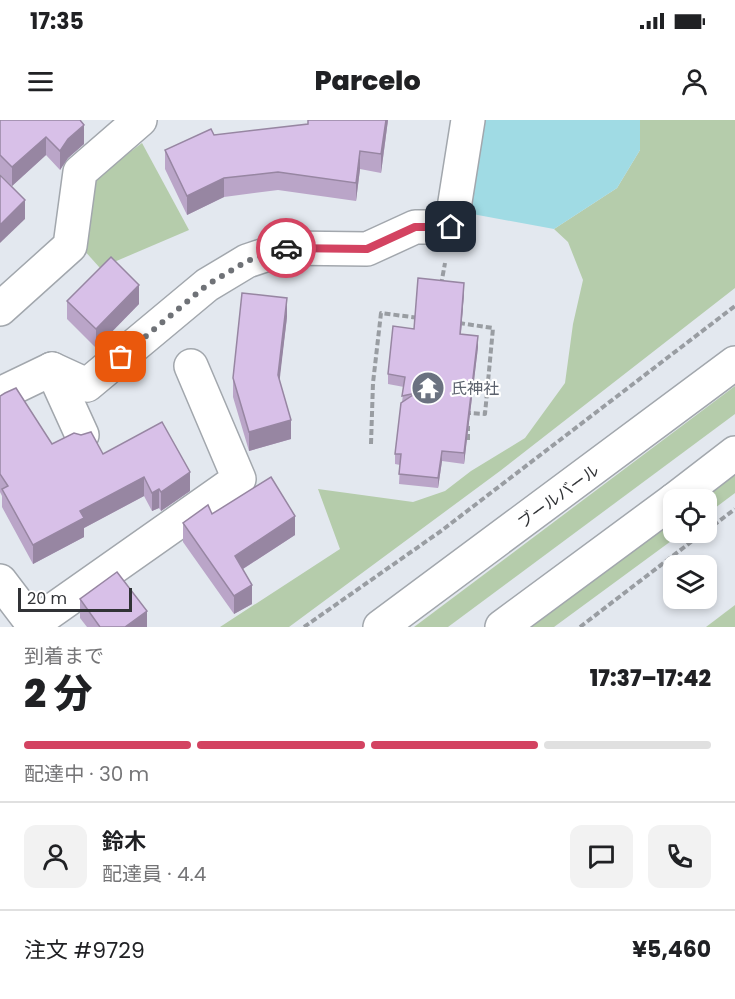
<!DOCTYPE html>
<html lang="ja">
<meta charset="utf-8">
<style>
body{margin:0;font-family:Poppins,"Noto Sans JP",sans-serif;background:#f2f2f2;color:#202124;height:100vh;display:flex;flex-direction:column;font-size:22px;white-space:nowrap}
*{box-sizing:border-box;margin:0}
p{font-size:20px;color:#757577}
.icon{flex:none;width:33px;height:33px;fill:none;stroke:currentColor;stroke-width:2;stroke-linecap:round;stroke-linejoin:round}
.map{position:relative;height:507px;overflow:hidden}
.side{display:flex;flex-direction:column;background:#fff;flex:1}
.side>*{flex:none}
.fabs{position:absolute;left:663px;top:369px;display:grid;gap:12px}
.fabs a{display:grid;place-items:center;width:54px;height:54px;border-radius:12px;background:#fff;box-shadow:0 3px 9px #0003;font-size:30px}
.scale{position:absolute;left:18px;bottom:15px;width:114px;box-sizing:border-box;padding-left:6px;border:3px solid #313336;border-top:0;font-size:16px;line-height:21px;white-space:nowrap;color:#313336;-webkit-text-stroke:4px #fff;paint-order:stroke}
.pin{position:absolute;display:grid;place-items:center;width:51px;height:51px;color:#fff;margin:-26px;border-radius:12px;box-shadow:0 3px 9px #0006}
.courier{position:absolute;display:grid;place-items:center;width:60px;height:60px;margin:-30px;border:4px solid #d34361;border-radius:50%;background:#fff;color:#222;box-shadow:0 2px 8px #0007}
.head em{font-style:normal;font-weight:800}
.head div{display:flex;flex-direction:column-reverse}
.head{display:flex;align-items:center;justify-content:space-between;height:102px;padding:0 24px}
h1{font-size:39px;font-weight:800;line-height:45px}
.bar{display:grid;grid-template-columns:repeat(4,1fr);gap:9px 6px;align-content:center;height:72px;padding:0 24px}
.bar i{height:8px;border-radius:4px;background:#e0e0e0}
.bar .current{background:#d34361}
.bar p{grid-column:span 4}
.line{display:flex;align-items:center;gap:15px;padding:0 24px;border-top:2px solid #e0e0e0}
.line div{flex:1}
.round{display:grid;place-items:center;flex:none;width:63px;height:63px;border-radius:12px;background:#f2f2f2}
.status{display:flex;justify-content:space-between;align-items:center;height:42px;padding:0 30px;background:#fff;direction:ltr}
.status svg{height:16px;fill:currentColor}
header{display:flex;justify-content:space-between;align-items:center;height:78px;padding:0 24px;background:#fff;font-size:27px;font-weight:800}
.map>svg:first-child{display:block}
.green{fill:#b5ccab}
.water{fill:#a0dbe4}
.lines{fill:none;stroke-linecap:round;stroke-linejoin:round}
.minor-casing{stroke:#a2a7ad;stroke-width:36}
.tertiary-casing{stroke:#a2a7ad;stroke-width:36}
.path{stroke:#999da2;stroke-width:4;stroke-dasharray:6 3;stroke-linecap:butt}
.minor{stroke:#fff;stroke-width:33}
.tertiary{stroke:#fff;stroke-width:33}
.wall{fill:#baa5c8}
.shaded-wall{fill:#9786a2}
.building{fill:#d8c0e8;stroke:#9786a2;stroke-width:1.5}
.done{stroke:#6f7277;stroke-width:6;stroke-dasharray:0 10.8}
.route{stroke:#d34361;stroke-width:8}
.labels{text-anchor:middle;stroke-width:4.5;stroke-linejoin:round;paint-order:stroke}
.worship-label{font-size:16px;fill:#5b616d;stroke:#fff;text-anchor:start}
.street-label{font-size:16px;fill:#313336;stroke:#fff}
</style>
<div class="status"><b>17:35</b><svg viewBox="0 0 49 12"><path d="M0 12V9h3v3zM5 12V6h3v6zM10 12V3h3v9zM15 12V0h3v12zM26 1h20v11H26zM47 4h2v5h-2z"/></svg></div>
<header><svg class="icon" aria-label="menu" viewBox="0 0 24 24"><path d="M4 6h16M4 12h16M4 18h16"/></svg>Parcelo<svg class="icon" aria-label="person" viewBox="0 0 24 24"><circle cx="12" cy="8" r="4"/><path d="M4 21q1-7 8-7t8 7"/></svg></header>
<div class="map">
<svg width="735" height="507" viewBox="0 0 735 507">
<rect width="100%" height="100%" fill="#e3e8ef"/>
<g class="green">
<path d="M 640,0 L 735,0 L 735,168 L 500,351 L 289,507 L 220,507 L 340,429 L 318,369 L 413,382 L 445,371 L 471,351 L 525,318 L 565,263 L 573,204 L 583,160 L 568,122 L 554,109 L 617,68 L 640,30 Z"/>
<path d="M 142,23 L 189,110 L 100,148 L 83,129 L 94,59 Z"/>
<path d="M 735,266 L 735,294 L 448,507 L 414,507 Z"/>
<path d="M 735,348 L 735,373 L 707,394 L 706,380 L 693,380 Z"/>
<path d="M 673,394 L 674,412 L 682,413 L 554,507 L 521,507 Z"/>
<path d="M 735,485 L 735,507 L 706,507 Z"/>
</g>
<path class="water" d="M 485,0 L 640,0 L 640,30 L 617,68 L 554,109 L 467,93 Z"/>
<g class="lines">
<defs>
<g id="minor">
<path d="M 0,189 L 70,126 L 80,52 L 140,0"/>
<path d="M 52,249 L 82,315"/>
<path d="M 0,274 L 52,249 L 87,265 L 207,165 L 247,141 L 286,128 L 367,129 L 415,107 L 451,107 L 468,0"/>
<path d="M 0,461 L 35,507"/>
<path d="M 33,504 L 239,359 L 191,246"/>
</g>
<g id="tertiary">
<path d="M 674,380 L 735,333"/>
<path d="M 380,507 L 735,243"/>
<path d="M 502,507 L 674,380"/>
</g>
</defs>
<use href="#minor" class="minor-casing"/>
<use href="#tertiary" class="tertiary-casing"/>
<g class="path">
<path d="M 441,165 L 445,143"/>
<path d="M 459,203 L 493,208 L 485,294 L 469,293 L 469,295"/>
<path d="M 468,320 L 468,306"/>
<path d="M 371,324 L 373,263 L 381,193 L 419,198"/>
<path d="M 706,411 L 735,389"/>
<path d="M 304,507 L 441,411 L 735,186"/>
<path d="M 580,507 L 704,412"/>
</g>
<use href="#minor" class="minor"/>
<use href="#tertiary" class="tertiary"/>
</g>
<g class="wall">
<path d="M 0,0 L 84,24 L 68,38 L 60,50 L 46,35 L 12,66 L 0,54 Z"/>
<path d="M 388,0 L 381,53 L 360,49 L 356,81 L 278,70 L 224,77 L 187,95 L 165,49 L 165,30 L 214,15 Z"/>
<path d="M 464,173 L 461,214 L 478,227 L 464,344 L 442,341 L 438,368 L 399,364 L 400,345 L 395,344 L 395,334 L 402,282 L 404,267 L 388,264 L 388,254 L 414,209 Z"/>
<path d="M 67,181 L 139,184 L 96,228 L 67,199 Z"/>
<path d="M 287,197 L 279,260 L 291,319 L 249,331 L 233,277 L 233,258 Z"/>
<path d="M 0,276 L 52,324 L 103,334 L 190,371 L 161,391 L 159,388 L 152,391 L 144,376 L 84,408 L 84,417 L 33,444 L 2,387 L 2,376 L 0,372 Z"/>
<path d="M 183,403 L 295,415 L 243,449 L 252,484 L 234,494 L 183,422 Z"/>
<path d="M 80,479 L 147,507 L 87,507 L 80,498 Z"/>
</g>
<g class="shaded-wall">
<path d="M 386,0 L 388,0 L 381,53 L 381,34 Z"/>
<path d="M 84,5 L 84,24 L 68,38 L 60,50 L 60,31 L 68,19 Z"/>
<path d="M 46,17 L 46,35 L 12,66 L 12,47 Z"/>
<path d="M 360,31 L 360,49 L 356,81 L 356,63 Z"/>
<path d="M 224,58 L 224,77 L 187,95 L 187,76 Z"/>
<path d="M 25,80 L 25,99 L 0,123 L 0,105 Z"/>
<path d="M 464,163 L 464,173 L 460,224 L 460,214 Z"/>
<path d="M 139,165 L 139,184 L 96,228 L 96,209 Z"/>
<path d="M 287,178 L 287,197 L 278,274 L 278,255 Z"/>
<path d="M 478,216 L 478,227 L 464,344 L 464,333 Z"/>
<path d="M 291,300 L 291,319 L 249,331 L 249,312 Z"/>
<path d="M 442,331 L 442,341 L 438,368 L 438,358 Z"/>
<path d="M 190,352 L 190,371 L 161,391 L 161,372 Z"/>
<path d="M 144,357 L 144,376 L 84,408 L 84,417 L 33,444 L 33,425 L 80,391 Z"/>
<path d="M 159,369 L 159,388 L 152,391 L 152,373 Z"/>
<path d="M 295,396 L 295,415 L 235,454 L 235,436 Z"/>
<path d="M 252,465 L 252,484 L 234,494 L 234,476 Z"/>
<path d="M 147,491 L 147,507 L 125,507 Z"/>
</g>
<g class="building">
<path d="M 0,0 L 80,0 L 84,5 L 68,19 L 60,31 L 46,17 L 12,47 L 0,35 Z"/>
<path d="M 308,0 L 386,0 L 381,34 L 360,31 L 356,63 L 278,52 L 224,58 L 187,76 L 165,30 L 211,9 L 214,15 L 308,4 Z"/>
<path d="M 0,55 L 25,80 L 0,105 Z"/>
<path d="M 111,137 L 139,165 L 96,209 L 67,181 Z"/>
<path d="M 418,158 L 464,163 L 460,214 L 478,216 L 464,333 L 442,331 L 438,358 L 399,354 L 401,334 L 395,334 L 401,283 L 416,273 L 402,276 L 405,257 L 388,254 L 393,206 L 414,209 Z"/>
<path d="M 242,173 L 287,178 L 278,255 L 291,300 L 249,312 L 233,258 Z"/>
<path d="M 16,268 L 52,324 L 74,313 L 81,315 L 91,312 L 103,334 L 162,302 L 190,352 L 161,372 L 159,369 L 152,373 L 144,357 L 80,391 L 84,398 L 33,425 L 2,369 L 8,366 L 0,354 L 0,276 L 5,273 Z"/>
<path d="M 271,357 L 295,396 L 235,436 L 252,465 L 234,476 L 183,403 L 208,385 L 212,394 Z"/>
<path d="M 117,452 L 147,491 L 125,507 L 100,507 L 80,479 Z"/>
</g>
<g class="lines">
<path class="done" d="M 121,237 L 207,165 L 247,141 L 286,128"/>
<path class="route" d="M 286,128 L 367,129 L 415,107 L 451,107"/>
</g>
<defs>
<symbol id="temple-disc" viewBox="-11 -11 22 22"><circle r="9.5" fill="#6b7280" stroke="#fff"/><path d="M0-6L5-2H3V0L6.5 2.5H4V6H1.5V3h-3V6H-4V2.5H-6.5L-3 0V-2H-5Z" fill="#fff"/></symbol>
</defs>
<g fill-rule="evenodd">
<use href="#temple-disc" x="409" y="249" width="38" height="38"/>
</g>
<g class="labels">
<g class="worship-label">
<text x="451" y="274">氏神社</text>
</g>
<g class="street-label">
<text transform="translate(558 376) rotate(-36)" y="6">ブールバール</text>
</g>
</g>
</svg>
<div class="fabs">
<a><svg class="icon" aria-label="locate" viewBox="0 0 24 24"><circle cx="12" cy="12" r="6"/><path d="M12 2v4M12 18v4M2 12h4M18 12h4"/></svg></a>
<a><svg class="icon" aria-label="layers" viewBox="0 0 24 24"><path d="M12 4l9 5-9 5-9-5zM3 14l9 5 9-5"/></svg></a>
</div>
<div class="scale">20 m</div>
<div class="pin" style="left:121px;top:237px;background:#ea580c"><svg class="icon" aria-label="bag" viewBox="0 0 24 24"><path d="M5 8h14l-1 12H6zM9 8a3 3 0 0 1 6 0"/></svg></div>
<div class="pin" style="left:451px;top:107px;background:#1f2937"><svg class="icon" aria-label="home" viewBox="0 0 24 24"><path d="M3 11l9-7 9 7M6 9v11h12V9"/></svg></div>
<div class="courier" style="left:286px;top:128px"><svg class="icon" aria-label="car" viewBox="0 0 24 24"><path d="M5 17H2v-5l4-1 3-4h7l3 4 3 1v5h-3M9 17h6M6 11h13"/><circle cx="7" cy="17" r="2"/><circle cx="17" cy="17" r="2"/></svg></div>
</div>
<section class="side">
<div class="head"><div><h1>2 分</h1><p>到着まで</p></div><em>17:37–17:42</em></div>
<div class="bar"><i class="current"></i><i class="current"></i><i class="current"></i><i></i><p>配達中 · 30 m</p></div>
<div class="line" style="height:108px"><a class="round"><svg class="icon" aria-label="person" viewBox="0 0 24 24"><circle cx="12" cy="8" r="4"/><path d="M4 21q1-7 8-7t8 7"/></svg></a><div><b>鈴木</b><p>配達員 · 4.4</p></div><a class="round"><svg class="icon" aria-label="chat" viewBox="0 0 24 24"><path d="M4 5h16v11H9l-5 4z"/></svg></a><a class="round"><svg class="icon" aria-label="phone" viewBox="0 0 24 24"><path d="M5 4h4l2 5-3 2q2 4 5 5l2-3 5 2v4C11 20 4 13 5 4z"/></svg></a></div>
<div class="line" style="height:78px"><div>注文 #9729</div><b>¥5,460</b></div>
</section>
